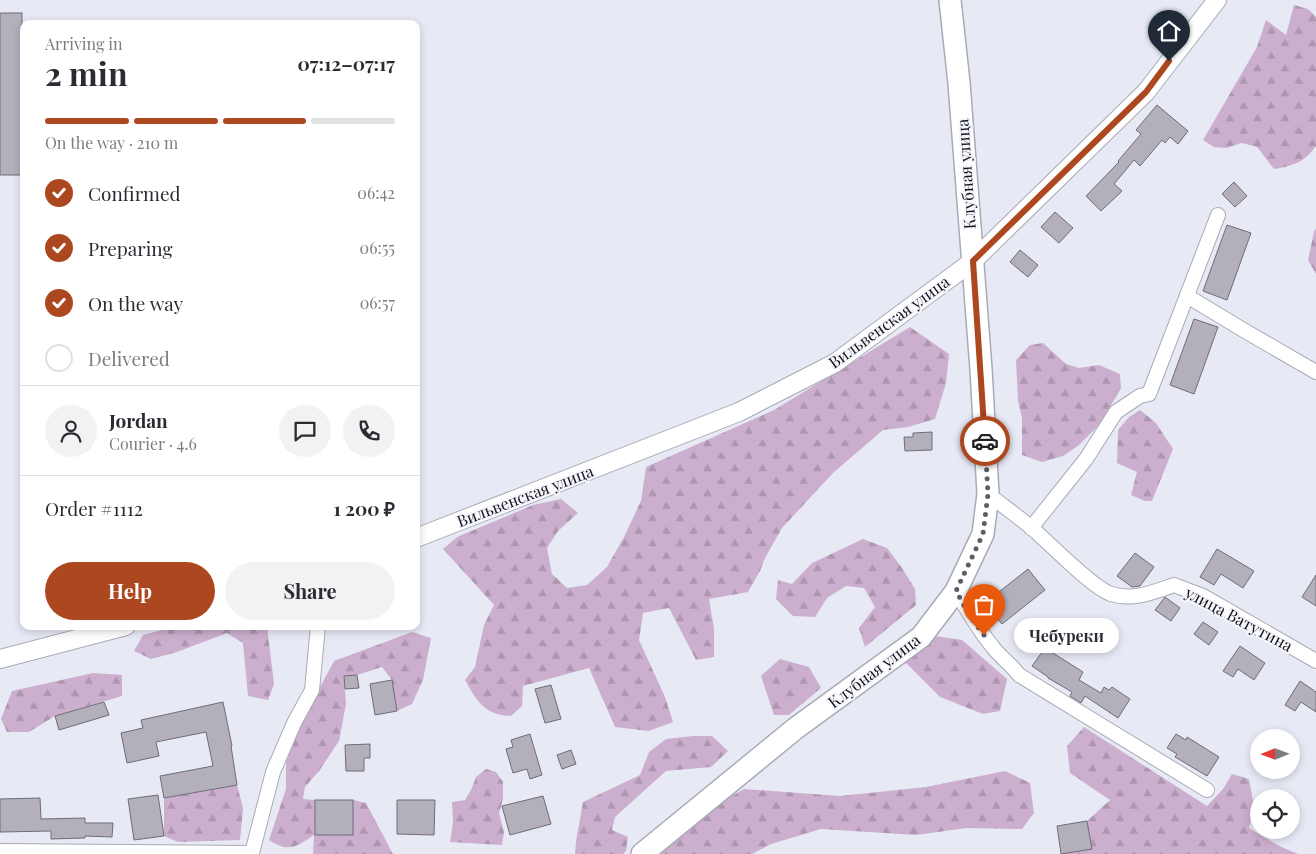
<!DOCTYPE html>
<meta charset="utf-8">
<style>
body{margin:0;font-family:"Playfair Display",serif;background:#f2f2f3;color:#2b2b33;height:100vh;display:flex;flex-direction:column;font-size:19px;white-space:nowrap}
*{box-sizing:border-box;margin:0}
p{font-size:16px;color:#7c7c81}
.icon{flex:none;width:28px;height:28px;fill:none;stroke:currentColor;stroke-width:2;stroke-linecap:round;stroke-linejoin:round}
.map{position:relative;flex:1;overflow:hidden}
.side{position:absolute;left:20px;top:20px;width:400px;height:610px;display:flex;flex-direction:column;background:#fff;border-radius:10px;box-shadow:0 2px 8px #0003}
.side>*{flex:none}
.needle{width:32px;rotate:269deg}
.controls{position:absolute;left:1250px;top:729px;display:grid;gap:10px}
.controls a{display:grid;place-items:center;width:50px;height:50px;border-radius:50%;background:#fff;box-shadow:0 2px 8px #0003;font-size:25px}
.pin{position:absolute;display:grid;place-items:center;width:42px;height:42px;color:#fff;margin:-51px -21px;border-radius:50% 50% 50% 0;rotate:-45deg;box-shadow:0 0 5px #0007}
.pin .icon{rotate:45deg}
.courier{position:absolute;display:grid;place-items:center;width:50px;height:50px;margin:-25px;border:4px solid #ad471f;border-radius:50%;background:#fff;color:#222;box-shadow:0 1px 6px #0007}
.bubble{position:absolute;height:35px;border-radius:18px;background:#fff;box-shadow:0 2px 8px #0003;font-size:16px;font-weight:700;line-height:35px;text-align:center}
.overview em{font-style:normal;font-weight:700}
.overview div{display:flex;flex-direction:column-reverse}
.overview{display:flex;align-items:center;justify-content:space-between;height:85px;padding:0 25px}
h1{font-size:32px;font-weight:700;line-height:38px}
.bar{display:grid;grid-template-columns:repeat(4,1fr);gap:8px 5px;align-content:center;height:60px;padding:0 25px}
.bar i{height:6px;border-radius:4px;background:#e1e1e2}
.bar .active{background:#ad471f}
.bar p{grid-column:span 4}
.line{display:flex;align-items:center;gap:12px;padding:0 25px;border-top:1px solid #e1e1e2}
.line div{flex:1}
.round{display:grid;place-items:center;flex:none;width:52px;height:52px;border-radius:26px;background:#f2f2f3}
ol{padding:0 25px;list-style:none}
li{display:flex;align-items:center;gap:15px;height:55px}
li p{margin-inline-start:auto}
li .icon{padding:5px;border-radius:50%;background:#ad471f;color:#fff;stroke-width:4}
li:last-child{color:#7c7c81}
li i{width:28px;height:28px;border:2px solid #e1e1e2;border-radius:50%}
.cta{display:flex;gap:10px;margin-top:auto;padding:10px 25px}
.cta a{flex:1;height:58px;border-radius:30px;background:#ad471f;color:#fff;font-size:20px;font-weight:700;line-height:58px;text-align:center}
.cta a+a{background:#f2f2f3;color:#2b2b33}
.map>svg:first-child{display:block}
.forest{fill:url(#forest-firs)}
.building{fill:#b3b0bb;stroke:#6e6c75}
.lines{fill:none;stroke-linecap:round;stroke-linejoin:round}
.minor-casing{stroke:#a8abb5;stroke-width:16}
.tertiary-casing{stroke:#a8abb5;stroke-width:20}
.primary-casing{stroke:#a8abb5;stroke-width:24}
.minor{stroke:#fff;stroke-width:14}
.tertiary{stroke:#fff;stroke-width:18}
.primary{stroke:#fff;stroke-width:21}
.done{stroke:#5d5e65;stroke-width:5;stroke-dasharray:0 9}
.route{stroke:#ad471f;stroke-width:6}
.labels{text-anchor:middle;stroke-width:4;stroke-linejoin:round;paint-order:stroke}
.street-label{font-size:16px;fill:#121317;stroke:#f6f7fe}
</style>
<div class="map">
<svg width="1316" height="854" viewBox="0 0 1316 854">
<defs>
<pattern id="forest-firs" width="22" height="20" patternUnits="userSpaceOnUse" patternTransform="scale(1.25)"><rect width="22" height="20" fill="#ccafce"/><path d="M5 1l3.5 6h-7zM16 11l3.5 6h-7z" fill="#ae96b0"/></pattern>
</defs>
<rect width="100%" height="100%" fill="#e7eaf5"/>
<g class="forest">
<path d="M 1294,5 L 1308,9 L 1316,17 L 1316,146 C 1305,162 1293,166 1274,169 L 1257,147 L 1242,143 L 1226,148 L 1214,147 L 1203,140 L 1257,47 L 1266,20 L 1286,35 Z"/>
<path d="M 1316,228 L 1316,274 L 1308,260 L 1314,232 Z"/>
<path d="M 910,327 L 949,354 L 946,383 L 935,419 L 908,427 L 883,430 L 833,473 L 782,528 L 765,558 L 760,571 L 748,592 L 709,599 L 714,629 L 714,657 L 696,660 L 669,608 L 643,613 L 639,640 L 665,697 L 673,722 L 649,731 L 615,727 L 589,668 L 523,686 L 522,706 L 511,716 C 484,715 477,701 465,680 L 475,667 L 484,625 L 494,605 L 443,549 L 457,537 L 533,505 L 561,499 L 578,513 L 558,531 L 547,548 L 552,574 L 567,588 L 587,585 L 607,567 L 624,537 L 641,501 L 646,467 L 774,410 Z"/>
<path d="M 1043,343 L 1066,364 L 1079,368 L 1099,365 L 1120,374 L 1121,388 L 1100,424 L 1079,445 L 1063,456 L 1042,462 L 1022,455 L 1022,418 L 1018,401 L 1016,360 L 1030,345 Z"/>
<path d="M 1140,410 L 1156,423 L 1173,449 L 1152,501 L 1145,501 L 1131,495 L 1137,472 L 1117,463 L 1118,430 L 1129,417 Z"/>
<path d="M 863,539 L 887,548 L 902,568 L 915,589 L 916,605 L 865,647 L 859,628 L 875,607 L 864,588 L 846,586 L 827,598 L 815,617 L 793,616 L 776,599 L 778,580 L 792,584 L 812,563 Z"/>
<path d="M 176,626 L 267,626 L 274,684 L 268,700 L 248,696 L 243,643 L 227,633 L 177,652 L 151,659 L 134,651 L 143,635 Z"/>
<path d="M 412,632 L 431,638 L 423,680 L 412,704 L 397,711 L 392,680 L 382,667 L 357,675 L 344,676 L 346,704 L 339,741 L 319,771 L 305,787 L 303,799 L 315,800 L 315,835 L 353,835 L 353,800 L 366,803 L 393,854 L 313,854 L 314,835 C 297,847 288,853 269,840 L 286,789 L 286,762 L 306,713 L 334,661 Z"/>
<path d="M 935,636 L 962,640 L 1007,679 L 1000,711 L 983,714 L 940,697 L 905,662 Z"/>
<path d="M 780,659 L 809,667 L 821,688 L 789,715 L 774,715 L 761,676 Z"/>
<path d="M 93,673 L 122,675 L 122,696 L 55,716 L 29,732 L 7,732 L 1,719 L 12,691 Z"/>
<path d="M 1084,727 L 1207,806 L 1223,789 L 1232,774 L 1249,779 L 1254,807 L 1249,828 L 1279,846 L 1298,854 L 1061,854 L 1092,848 L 1087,821 L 1110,800 L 1070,773 L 1067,746 Z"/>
<path d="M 693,736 L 712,736 L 728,751 L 711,767 L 666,771 L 615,817 L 612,830 L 628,837 L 626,851 L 623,854 L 575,854 L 576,841 L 583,802 L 640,775 L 649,752 L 666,739 Z"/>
<path d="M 486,769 L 496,772 L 503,782 L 503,800 L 499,813 L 504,832 L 502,845 L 450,842 L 453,823 L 452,802 L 465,800 L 471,790 L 476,777 Z"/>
<path d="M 1005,771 L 1030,783 L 1034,813 L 1022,829 L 967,828 L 916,835 L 821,829 L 771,844 L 752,854 L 659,854 L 721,802 L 744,789 L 840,796 L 926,787 Z"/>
<path d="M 237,785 L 243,808 L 240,840 L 178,842 L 164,836 L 164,798 Z"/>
</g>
<g class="building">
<rect x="0" y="13" width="22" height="162"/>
<path d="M 1157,105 L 1188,131 L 1178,144 L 1170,137 L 1165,143 L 1162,140 L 1140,166 L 1134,160 L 1114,184 L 1122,191 L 1101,211 L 1086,196 L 1119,162 L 1118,161 L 1141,134 L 1136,130 Z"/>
<path d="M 1234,182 L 1247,196 L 1235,207 L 1222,194 Z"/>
<path d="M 1055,212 L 1073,228 L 1059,243 L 1041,227 Z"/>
<path d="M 1227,225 L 1251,233 L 1227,300 L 1203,291 Z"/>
<path d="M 1020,250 L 1038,265 L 1028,277 L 1010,262 Z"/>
<path d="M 1194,319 L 1218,327 L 1194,394 L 1170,385 Z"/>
<path d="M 932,432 L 932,450 L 905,451 L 904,437 L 913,437 L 913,433 Z"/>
<path d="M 1217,549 L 1254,571 L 1243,588 L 1221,574 L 1214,585 L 1200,577 Z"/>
<path d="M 1135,553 L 1154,567 L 1140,586 L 1132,587 L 1117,576 Z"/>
<path d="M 1028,569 L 1045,590 L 1002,624 L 985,603 Z"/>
<path d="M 1316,575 L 1316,606 L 1302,597 Z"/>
<path d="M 1165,597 L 1180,608 L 1171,621 L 1155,610 Z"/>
<path d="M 1203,622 L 1218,632 L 1209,645 L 1194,634 Z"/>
<path d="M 1240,646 L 1265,663 L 1254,680 L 1238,669 L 1233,677 L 1223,671 Z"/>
<path d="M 1045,648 L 1083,672 L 1079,680 L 1101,693 L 1104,687 L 1109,690 L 1112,687 L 1130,699 L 1118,718 L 1085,696 L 1081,703 L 1070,696 L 1072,692 L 1048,678 L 1048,677 L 1032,666 Z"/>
<path d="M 357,675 L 359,688 L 345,689 L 344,676 Z"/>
<path d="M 392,680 L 397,711 L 375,715 L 370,684 Z"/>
<path d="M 1300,681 L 1316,692 L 1316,712 L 1301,702 L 1295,711 L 1285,705 Z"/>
<path d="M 551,685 L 561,719 L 545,723 L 535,689 Z"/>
<path d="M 104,702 L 109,715 L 59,730 L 55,716 Z"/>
<path d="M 223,702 L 232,746 L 231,746 L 237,785 L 164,798 L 160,776 L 213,766 L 206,732 L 156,742 L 159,756 L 127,763 L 121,733 L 143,728 L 141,720 Z"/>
<path d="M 530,734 L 542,775 L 530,779 L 527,769 L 513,773 L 506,749 L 513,747 L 511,740 Z"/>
<path d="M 1176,734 L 1186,740 L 1187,737 L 1219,757 L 1207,776 L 1175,757 L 1177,754 L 1167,748 Z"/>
<path d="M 370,744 L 370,758 L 364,758 L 364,771 L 346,771 L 345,745 Z"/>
<path d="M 571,750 L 576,764 L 562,769 L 557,755 Z"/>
<path d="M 158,795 L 164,836 L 134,840 L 128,799 Z"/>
<path d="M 543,796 L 551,824 L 510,835 L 502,806 Z"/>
<path d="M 40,798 L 41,819 L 85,818 L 85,823 L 113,823 L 112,837 L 85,836 L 85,838 L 51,839 L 51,831 L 0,832 L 0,799 Z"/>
<rect x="315" y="800" width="38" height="35"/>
<path d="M 397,800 L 435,800 L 434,835 L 397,834 Z"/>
<path d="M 1087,821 L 1092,849 L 1061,854 L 1057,826 Z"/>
</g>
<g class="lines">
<defs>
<g id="minor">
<path d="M 1187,296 L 1245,331 L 1316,372"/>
<path d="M 988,494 C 1003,506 1019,517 1034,530 C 1050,544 1093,588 1111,594 C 1133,601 1154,592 1174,585 L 1203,596 L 1316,661"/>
<path d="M 1031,528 L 1086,459 L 1116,412 L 1140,396 L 1149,394 L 1218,215"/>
<path d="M 956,591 C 967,610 978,629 992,646 C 1000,657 1011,664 1019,675 L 1207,790"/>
<path d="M 0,851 L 252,853 L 273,772 L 294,723 L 312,690 L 318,626"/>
</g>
<g id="tertiary">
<path d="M 416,538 L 739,412 L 835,363 L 973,261 L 1146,92 L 1217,0"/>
<path d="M 0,659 L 126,626"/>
</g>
<path id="primary" d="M 642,854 L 796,728 L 921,637 L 956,591 L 983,534 L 988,494 L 981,369 L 959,83 L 950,0"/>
</defs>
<use href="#minor" class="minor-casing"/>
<use href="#tertiary" class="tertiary-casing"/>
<use href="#primary" class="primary-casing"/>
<use href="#minor" class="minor"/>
<use href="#tertiary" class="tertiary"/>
<use href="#primary" class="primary"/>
</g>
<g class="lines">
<path class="done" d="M 984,635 L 970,616 L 956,591 L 983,534 L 988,494 L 985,441"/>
<path class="route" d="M 985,441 L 973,261 L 1146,92 L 1169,61"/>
</g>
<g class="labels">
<g class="street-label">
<text transform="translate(966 174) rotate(-94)" y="6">Клубная улица</text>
<text transform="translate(889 322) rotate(-36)" y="6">Вильвенская улица</text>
<text transform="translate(525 496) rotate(-21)" y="6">Вильвенская улица</text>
<text transform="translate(1239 619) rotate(28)" y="6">улица Ватутина</text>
<text transform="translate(874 671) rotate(-37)" y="6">Клубная улица</text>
</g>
</g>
</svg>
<div class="controls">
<a><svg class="needle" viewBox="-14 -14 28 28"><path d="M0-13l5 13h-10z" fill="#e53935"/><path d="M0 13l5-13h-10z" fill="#7c7c81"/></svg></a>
<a><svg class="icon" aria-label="locate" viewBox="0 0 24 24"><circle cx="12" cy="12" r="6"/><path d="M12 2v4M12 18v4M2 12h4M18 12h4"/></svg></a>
</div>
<div class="pin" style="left:984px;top:635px;background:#ea580c"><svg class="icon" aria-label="bag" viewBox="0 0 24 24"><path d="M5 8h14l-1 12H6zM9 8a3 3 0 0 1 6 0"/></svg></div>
<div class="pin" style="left:1169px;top:61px;background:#1f2937"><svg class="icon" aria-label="home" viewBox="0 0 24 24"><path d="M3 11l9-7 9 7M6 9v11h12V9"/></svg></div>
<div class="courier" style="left:985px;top:441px"><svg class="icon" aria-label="car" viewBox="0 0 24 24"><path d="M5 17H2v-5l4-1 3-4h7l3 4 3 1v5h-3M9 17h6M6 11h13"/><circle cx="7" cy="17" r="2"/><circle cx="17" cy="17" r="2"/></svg></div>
<div class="bubble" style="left:1014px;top:618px;width:105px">Чебуреки</div>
<section class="side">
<div class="overview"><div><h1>2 min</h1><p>Arriving in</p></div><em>07:12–07:17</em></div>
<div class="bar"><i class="active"></i><i class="active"></i><i class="active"></i><i></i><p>On the way · 210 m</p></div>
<ol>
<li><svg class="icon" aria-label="check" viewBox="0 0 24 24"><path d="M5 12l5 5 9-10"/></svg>Confirmed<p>06:42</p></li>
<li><svg class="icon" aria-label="check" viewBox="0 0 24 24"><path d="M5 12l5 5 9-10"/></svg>Preparing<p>06:55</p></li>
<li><svg class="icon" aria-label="check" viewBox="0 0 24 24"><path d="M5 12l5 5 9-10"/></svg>On the way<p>06:57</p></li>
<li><i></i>Delivered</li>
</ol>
<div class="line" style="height:90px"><a class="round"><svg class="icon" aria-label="person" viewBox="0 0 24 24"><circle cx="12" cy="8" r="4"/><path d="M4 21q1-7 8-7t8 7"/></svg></a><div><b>Jordan</b><p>Courier · 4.6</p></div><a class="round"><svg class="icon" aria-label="chat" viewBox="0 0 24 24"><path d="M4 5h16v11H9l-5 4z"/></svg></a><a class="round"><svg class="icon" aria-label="phone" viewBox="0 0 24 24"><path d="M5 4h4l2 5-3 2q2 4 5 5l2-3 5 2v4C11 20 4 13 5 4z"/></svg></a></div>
<div class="line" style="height:65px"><div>Order #1112</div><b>1 200 ₽</b></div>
<div class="cta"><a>Help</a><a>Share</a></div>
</section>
</div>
